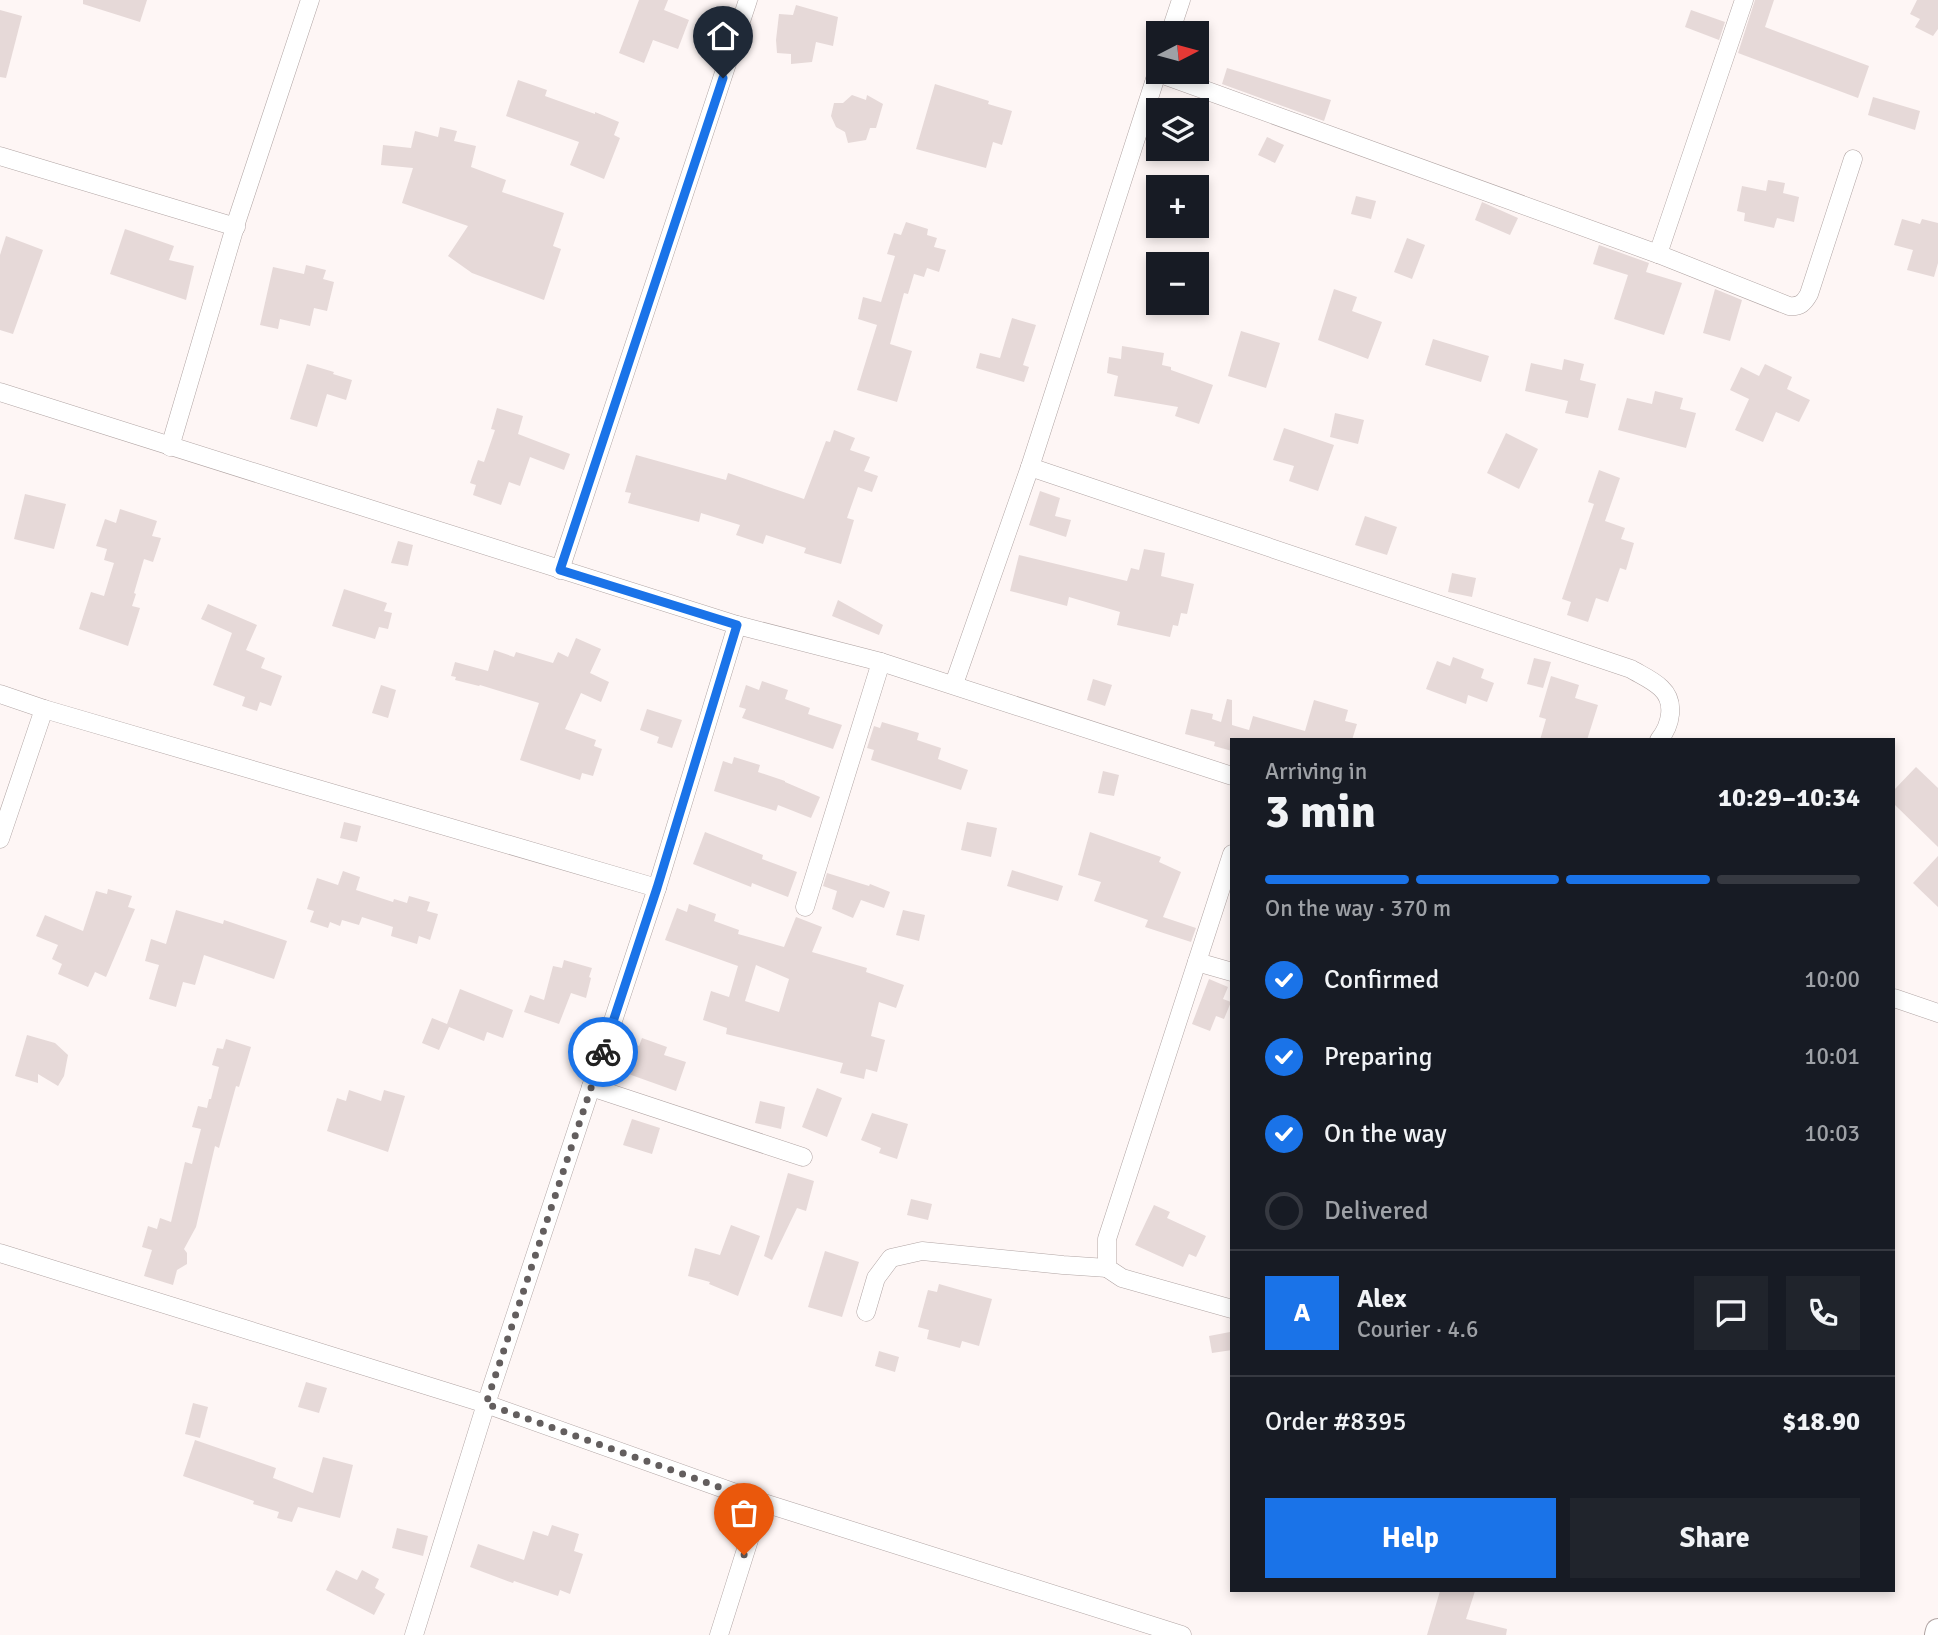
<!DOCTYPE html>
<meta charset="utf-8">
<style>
body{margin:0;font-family:Signika,sans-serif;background:#20242c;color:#f1f3f6;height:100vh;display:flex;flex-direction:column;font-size:26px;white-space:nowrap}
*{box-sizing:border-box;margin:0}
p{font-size:23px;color:#9ea1a6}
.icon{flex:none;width:38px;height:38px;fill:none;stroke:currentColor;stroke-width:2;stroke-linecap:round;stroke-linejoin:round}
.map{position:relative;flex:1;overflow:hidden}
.details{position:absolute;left:1230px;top:738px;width:665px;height:854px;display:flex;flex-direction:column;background:#171b24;border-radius:0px;box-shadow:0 4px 10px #0003}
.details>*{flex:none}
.needle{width:46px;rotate:84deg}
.tools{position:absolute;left:1146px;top:21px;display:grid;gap:14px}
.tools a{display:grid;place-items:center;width:63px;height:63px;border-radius:0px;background:#171b24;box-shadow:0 4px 10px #0003;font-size:35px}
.pin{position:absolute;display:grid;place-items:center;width:60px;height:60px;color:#fff;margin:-72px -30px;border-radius:50% 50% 50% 0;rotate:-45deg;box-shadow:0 0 7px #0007}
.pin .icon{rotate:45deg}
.courier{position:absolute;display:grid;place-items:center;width:70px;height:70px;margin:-35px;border:5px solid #1a73e8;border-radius:50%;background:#fff;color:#222;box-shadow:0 2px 9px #0007}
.head em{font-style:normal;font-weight:800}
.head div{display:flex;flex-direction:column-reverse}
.head{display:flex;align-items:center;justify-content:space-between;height:119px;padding:0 35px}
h1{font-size:46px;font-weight:800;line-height:52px}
.bar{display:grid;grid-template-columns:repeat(4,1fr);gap:10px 7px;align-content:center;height:84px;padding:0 35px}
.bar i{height:9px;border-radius:5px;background:#363941}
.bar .on{background:#1a73e8}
.bar p{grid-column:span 4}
.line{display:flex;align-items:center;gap:18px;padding:0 35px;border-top:2px solid #363941}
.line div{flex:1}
.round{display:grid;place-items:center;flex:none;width:74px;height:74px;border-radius:0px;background:#20242c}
ol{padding:0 35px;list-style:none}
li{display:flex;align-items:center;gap:21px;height:77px}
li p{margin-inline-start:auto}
li .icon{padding:7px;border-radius:50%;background:#1a73e8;color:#fff;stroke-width:4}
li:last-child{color:#9ea1a6}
li i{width:38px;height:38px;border:4px solid #363941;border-radius:50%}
.button{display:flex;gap:14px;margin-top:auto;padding:14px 35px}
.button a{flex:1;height:80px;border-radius:0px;background:#1a73e8;color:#fff;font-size:28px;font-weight:800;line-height:80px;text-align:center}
.button a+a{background:#20242c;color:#f1f3f6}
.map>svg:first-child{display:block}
.building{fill:#e6d9d8;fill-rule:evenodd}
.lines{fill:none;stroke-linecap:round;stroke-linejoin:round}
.street-casing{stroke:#b1a5a4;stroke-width:19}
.secondary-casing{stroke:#b1a5a4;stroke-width:26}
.street{stroke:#fff;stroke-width:18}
.secondary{stroke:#fff;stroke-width:24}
.done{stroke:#635e5e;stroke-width:7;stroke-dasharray:0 12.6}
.route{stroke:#1a73e8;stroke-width:9}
</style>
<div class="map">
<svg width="1938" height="1635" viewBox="0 0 1938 1635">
<rect width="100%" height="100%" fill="#fef6f5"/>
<g class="building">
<path d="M 83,0 L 147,0 L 140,22 L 83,4 Z"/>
<path d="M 639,0 L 668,0 L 664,10 L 689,20 L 678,49 L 653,40 L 644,63 L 619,53 Z"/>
<path d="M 1755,0 L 1774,0 L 1765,27 L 1869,66 L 1858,98 L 1738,53 Z"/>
<path d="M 1917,0 L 1938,0 L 1938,29 L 1933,36 L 1915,27 L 1920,19 L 1910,14 Z"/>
<path d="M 796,5 L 838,17 L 833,46 L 816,42 L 812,62 L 791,64 L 791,54 L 777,53 L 776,40 L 779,14 L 793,15 Z"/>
<path d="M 0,10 L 22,16 L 6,78 L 0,77 Z"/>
<path d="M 1691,10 L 1725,22 L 1719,40 L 1685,27 Z"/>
<path d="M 1227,68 L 1331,100 L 1324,121 L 1222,84 Z"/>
<path d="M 518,80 L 547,90 L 545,96 L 595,114 L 595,112 L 619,122 L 614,135 L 620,138 L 604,179 L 570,165 L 579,142 L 506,116 Z"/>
<path d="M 935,84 L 989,101 L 988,104 L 1012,111 L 1002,145 L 993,142 L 986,168 L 916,149 Z"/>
<path d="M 852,95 L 866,100 L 867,95 L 883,104 L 876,128 L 870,128 L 866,140 L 848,143 L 845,132 L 836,127 L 831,116 L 834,103 L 843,103 Z"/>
<path d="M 1873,97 L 1920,111 L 1915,130 L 1868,115 Z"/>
<path d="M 440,127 L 457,131 L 454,141 L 476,146 L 471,167 L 506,180 L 502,192 L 564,213 L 553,246 L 561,249 L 544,300 L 472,273 L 448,256 L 468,226 L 402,203 L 413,168 L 381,165 L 383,145 L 411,148 L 415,131 L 438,137 Z"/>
<path d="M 1267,137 L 1284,145 L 1275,163 L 1258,155 Z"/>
<path d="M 1768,180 L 1785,183 L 1783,193 L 1799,197 L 1794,222 L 1777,218 L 1774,228 L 1744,221 L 1745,213 L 1737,211 L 1742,186 L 1766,191 Z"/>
<path d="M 1356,196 L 1376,201 L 1371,219 L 1351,214 Z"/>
<path d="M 1482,202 L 1518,218 L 1510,235 L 1475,220 Z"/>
<path d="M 1902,219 L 1920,224 L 1922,219 L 1938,223 L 1938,263 L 1934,277 L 1907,270 L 1913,250 L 1894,245 Z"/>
<path d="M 906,222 L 928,229 L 927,235 L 937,238 L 934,247 L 946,250 L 939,272 L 927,268 L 924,277 L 914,274 L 908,294 L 904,293 L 890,344 L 912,351 L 897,402 L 857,390 L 877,325 L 858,319 L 863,297 L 881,302 L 895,256 L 887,254 L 894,233 L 901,235 Z"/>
<path d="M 125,229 L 174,246 L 169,260 L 194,266 L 186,300 L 110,274 Z"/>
<path d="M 6,236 L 43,250 L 13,334 L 0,330 L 0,255 Z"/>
<path d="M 1407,238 L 1425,245 L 1412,279 L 1394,272 Z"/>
<path d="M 1599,245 L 1649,263 L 1646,272 L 1682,283 L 1664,335 L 1614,319 L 1628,275 L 1593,264 Z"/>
<path d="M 306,265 L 326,270 L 323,279 L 334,282 L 327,311 L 314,308 L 310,326 L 280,319 L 278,329 L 260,325 L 273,267 L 304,274 Z"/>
<path d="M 1334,289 L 1357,297 L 1352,311 L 1382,322 L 1368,359 L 1318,340 Z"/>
<path d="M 1715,289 L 1742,300 L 1730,341 L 1703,333 Z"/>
<path d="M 1012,318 L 1036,325 L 1023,365 L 1029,367 L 1024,382 L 976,368 L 980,353 L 1000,358 Z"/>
<path d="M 1241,331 L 1280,343 L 1266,388 L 1228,376 Z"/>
<path d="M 1433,339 L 1489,356 L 1481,382 L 1425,365 Z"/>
<path d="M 1122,346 L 1164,353 L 1162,365 L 1171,367 L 1171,370 L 1213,385 L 1199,424 L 1175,416 L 1178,407 L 1114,396 L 1118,376 L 1107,373 L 1109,357 L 1121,359 Z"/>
<path d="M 1564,359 L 1584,364 L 1580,380 L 1596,384 L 1588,418 L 1565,413 L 1568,401 L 1525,391 L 1531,363 L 1562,370 Z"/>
<path d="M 307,364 L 334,372 L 333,374 L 352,380 L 346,400 L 327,394 L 317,427 L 290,419 Z"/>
<path d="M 1765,364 L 1792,377 L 1787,389 L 1810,400 L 1799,422 L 1776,412 L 1763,442 L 1735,430 L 1749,399 L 1730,390 L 1741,367 L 1759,376 Z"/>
<path d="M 1655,391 L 1683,398 L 1680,409 L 1696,413 L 1686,448 L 1618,430 L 1627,398 L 1652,404 Z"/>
<path d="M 497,408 L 523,416 L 518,434 L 570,454 L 564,470 L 530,457 L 520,486 L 509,482 L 501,505 L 473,495 L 476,485 L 470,483 L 478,460 L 484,462 L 495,430 L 491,429 Z"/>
<path d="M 1335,413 L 1364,420 L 1358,444 L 1330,437 Z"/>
<path d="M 1284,428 L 1334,445 L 1318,491 L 1289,481 L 1294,466 L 1273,460 Z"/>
<path d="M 834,430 L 855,438 L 850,450 L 870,457 L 864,471 L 878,476 L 872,492 L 858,487 L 847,518 L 854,520 L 841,564 L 804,553 L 806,548 L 766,535 L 763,544 L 736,535 L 740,525 L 701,513 L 699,522 L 628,503 L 631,493 L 625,492 L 636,455 L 726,480 L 728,473 L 804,499 L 826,441 L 830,442 Z"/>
<path d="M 1506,433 L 1538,449 L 1519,489 L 1487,473 Z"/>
<path d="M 1599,470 L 1620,478 L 1605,521 L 1625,528 L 1621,539 L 1634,543 L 1626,570 L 1620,568 L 1608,602 L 1596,598 L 1588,622 L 1567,615 L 1571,602 L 1562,599 L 1594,504 L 1588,502 Z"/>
<path d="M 1040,491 L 1060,498 L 1055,516 L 1071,520 L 1066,537 L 1029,525 Z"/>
<path d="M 25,494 L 66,504 L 54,549 L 14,539 Z"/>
<path d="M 120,509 L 157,521 L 152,536 L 161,538 L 153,562 L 144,559 L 134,593 L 136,594 L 132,606 L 140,608 L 128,646 L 79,629 L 91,592 L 104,596 L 114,563 L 104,560 L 107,549 L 96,546 L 105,519 L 116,523 Z"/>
<path d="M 1365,516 L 1397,527 L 1387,555 L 1355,545 Z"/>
<path d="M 398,541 L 413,545 L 408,566 L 391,563 Z"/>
<path d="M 1144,549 L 1165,553 L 1161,576 L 1194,584 L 1187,614 L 1181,613 L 1178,626 L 1173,625 L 1170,637 L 1117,625 L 1120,612 L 1069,597 L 1067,606 L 1010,591 L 1019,555 L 1127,581 L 1131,568 L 1139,570 Z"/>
<path d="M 1452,573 L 1476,578 L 1472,597 L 1448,592 Z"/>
<path d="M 344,589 L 387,603 L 384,611 L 392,613 L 388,629 L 379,627 L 375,639 L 332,626 Z"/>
<path d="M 838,600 L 883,625 L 879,635 L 832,616 Z"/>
<path d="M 208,604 L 257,625 L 246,650 L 265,658 L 261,668 L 282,676 L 271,706 L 260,702 L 257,711 L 242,706 L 245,697 L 213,685 L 232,633 L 201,619 Z"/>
<path d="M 576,638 L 601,649 L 590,673 L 609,682 L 601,702 L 581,693 L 565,729 L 596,740 L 594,746 L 602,749 L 593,776 L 582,773 L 580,780 L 520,760 L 539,703 L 480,685 L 479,686 L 455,680 L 456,677 L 451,676 L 455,662 L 488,671 L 494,650 L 514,657 L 516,652 L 553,663 L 558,652 L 568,657 Z"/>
<path d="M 1453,657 L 1484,669 L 1481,678 L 1494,683 L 1487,702 L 1468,695 L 1466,704 L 1426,689 L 1437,661 L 1450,666 Z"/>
<path d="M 1534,658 L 1551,662 L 1543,688 L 1527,684 Z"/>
<path d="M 1551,676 L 1579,685 L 1575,698 L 1598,705 L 1587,740 L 1540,740 L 1546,719 L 1539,717 Z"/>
<path d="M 1093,679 L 1112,685 L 1105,706 L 1087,700 Z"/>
<path d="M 762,681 L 788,690 L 785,699 L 810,708 L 808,714 L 842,725 L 833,749 L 742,718 L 746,709 L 739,707 L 746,685 L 759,690 Z"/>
<path d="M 381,685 L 396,690 L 388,718 L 372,713 Z"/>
<path d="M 1227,699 L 1232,700 L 1232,725 L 1249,730 L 1253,716 L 1305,731 L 1314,700 L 1348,710 L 1345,721 L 1357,724 L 1352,740 L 1232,740 L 1232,751 L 1214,746 L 1215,742 L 1185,734 L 1191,709 L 1213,714 L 1212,719 L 1221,722 Z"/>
<path d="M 647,709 L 682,720 L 672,748 L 657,743 L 659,737 L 640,730 Z"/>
<path d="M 882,722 L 919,733 L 917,740 L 941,748 L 938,759 L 968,770 L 961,790 L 871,760 L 874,750 L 867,748 L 874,726 L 880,728 Z"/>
<path d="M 734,757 L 760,765 L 758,772 L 785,781 L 785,782 L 820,797 L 811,818 L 778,805 L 776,811 L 714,791 L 723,761 L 732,764 Z"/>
<path d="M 1916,767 L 1938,788 L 1938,847 L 1894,804 L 1894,790 Z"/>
<path d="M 1103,771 L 1119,775 L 1114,796 L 1098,793 Z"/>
<path d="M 344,822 L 361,826 L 357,842 L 340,838 Z"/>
<path d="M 967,822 L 997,828 L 991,857 L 961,850 Z"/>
<path d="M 705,832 L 763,855 L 762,859 L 797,872 L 788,897 L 752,883 L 751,887 L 693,864 Z"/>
<path d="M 1090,832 L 1161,857 L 1159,862 L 1181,872 L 1163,917 L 1196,928 L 1191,942 L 1145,927 L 1148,920 L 1094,901 L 1101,882 L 1078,875 Z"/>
<path d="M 1938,856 L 1938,907 L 1913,883 Z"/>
<path d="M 1012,870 L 1063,886 L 1058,901 L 1007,886 Z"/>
<path d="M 343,871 L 360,877 L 356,890 L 393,902 L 394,899 L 407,903 L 409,896 L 430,902 L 427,911 L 438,914 L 430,940 L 419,936 L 417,944 L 391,936 L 393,927 L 362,917 L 359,925 L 342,920 L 340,926 L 330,922 L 328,928 L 310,922 L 314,911 L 307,909 L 317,878 L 338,885 Z"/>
<path d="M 827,873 L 869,886 L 870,884 L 890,892 L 884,908 L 861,900 L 853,918 L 832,909 L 837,891 L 823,886 Z"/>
<path d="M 108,889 L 132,896 L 128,907 L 135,909 L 106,977 L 95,972 L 88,987 L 58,974 L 62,964 L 52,959 L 58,945 L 36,936 L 45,915 L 83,931 L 96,891 L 107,894 Z"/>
<path d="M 689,904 L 716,914 L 714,921 L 739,930 L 738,934 L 784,947 L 796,917 L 822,927 L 812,952 L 867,968 L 866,972 L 904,985 L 896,1008 L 879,1002 L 871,1036 L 885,1040 L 877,1072 L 866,1069 L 864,1079 L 840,1073 L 843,1063 L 726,1034 L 727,1028 L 703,1020 L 711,991 L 729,997 L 738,966 L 665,940 L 677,908 L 687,912 ZM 756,965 L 789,979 L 779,1012 L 745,1001 Z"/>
<path d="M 176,910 L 223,924 L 224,920 L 287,941 L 274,979 L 204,955 L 195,985 L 183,982 L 176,1007 L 149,999 L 159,965 L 145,961 L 151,939 L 166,944 Z"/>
<path d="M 903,910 L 925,915 L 919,941 L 896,935 Z"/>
<path d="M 564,960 L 592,968 L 589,977 L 591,978 L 586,998 L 571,993 L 559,1024 L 524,1012 L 530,995 L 544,1000 L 553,966 L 562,968 Z"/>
<path d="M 1209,979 L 1228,987 L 1223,999 L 1231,1002 L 1224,1019 L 1216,1016 L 1210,1031 L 1192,1024 Z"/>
<path d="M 460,989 L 513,1010 L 503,1038 L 487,1032 L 484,1041 L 449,1027 L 439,1050 L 422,1043 L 432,1018 L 447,1024 Z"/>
<path d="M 27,1035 L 55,1043 L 68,1055 L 64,1076 L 58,1086 L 38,1074 L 38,1083 L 15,1076 Z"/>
<path d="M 642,1038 L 667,1047 L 664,1055 L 686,1062 L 676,1091 L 620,1071 L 630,1043 L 639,1046 Z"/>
<path d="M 226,1039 L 251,1047 L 239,1087 L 236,1086 L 219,1148 L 215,1146 L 196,1227 L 184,1249 L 187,1253 L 187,1264 L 177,1270 L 173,1285 L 144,1276 L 152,1250 L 142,1247 L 148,1226 L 157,1229 L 160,1218 L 171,1222 L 185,1162 L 192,1164 L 201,1129 L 192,1127 L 198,1106 L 207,1108 L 209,1099 L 211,1099 L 219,1067 L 212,1065 L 217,1048 L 223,1049 Z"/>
<path d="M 817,1088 L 842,1098 L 827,1137 L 802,1127 Z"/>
<path d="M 349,1090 L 381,1101 L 384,1090 L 405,1096 L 388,1152 L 327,1131 L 337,1098 L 346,1101 Z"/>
<path d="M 760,1101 L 785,1107 L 781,1129 L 755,1123 Z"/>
<path d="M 872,1113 L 908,1124 L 897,1159 L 879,1153 L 881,1148 L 861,1140 Z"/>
<path d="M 632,1119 L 660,1128 L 652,1154 L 623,1145 Z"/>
<path d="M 788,1173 L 814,1181 L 806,1211 L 797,1208 L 772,1260 L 764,1256 Z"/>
<path d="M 911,1199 L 932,1204 L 928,1220 L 907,1215 Z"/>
<path d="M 1154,1205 L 1170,1212 L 1167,1218 L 1206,1236 L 1196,1257 L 1189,1254 L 1183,1267 L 1135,1245 Z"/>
<path d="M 731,1225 L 760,1236 L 738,1296 L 709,1284 L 710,1282 L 688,1276 L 695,1248 L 720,1255 Z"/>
<path d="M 825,1251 L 859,1262 L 842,1317 L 808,1307 Z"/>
<path d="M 939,1284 L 992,1299 L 979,1346 L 962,1341 L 960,1348 L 927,1339 L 929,1330 L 918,1327 L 928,1290 L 937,1292 Z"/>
<path d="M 1230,1332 L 1232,1350 L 1212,1353 L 1209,1336 Z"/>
<path d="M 879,1351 L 899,1357 L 895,1372 L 875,1366 Z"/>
<path d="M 306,1382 L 327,1388 L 319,1413 L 298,1407 Z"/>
<path d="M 193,1403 L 208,1407 L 200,1438 L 185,1434 Z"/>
<path d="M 195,1440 L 276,1468 L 273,1478 L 313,1493 L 323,1457 L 353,1465 L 340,1518 L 298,1507 L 292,1522 L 277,1518 L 279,1512 L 253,1504 L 254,1501 L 183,1476 Z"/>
<path d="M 552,1525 L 579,1534 L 574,1551 L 583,1554 L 570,1594 L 560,1590 L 558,1596 L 514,1581 L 513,1583 L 470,1567 L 478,1544 L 524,1560 L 533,1531 L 548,1536 Z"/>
<path d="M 397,1528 L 428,1536 L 423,1556 L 392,1548 Z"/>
<path d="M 336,1570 L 357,1580 L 362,1570 L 379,1579 L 375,1588 L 385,1594 L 374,1615 L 326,1590 Z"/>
<path d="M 1440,1591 L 1475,1591 L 1466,1619 L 1507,1629 L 1506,1635 L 1427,1635 Z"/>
</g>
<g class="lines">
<defs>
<g id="street">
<path d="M 1170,33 L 1181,0"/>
<path d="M 1158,73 L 1658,254 L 1744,0"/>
<path d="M 0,156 L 236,227"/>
<path d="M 1658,254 L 1789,306 C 1800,307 1804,303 1809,294 L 1853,159"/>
<path d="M 0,392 L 737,625 L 881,662 L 1232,776"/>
<path d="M 170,447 L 237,220 L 310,0"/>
<path d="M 1030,467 L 1631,669 C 1641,675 1653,680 1661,688 C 1676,702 1671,725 1659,740"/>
<path d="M 560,570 L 748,0"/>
<path d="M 954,684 L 1030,467 L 1158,70"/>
<path d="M 0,694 L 44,709 L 657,888"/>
<path d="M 0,839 L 44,709"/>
<path d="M 1232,854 L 1107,1239 L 1107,1268 L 1122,1278 L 1232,1309"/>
<path d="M 805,907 L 881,662"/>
<path d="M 1197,962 L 1232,972"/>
<path d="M 1894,998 L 1938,1013"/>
<path d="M 591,1087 L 803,1157"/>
<path d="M 0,1253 L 486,1404 L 761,1502 L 1182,1635"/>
<path d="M 866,1312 L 876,1278 L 891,1258 L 922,1251 L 1063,1265 L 1107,1268"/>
<path d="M 414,1635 L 486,1404 L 657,888 L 737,625"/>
<path d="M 719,1635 L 761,1502"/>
</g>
<path id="secondary" d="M 1937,1635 L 1938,1631"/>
</defs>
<use href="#street" class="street-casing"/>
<use href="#secondary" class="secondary-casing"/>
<use href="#street" class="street"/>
<use href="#secondary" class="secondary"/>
</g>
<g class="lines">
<path class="done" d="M 603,1052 L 486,1404 L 761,1502 L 744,1555"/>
<path class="route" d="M 603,1052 L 657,888 L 737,625 L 560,570 L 723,78"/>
</g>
</svg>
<div class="tools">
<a><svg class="needle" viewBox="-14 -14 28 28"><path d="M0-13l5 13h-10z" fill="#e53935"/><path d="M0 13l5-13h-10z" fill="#9ea1a6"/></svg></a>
<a><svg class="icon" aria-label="layers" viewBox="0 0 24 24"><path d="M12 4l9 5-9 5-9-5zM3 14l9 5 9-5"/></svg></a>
<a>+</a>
<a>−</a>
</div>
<div class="pin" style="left:744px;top:1555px;background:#ea580c"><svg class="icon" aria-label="bag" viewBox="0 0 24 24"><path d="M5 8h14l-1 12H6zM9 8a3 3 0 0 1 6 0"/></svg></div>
<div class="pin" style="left:723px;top:78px;background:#1f2937"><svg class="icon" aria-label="home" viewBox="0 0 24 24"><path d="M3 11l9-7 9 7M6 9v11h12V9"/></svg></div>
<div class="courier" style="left:603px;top:1052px"><svg class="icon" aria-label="bike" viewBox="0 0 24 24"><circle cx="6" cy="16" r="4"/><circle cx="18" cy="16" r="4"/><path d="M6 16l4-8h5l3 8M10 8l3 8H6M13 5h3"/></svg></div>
<section class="details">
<div class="head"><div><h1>3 min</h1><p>Arriving in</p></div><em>10:29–10:34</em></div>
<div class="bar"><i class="on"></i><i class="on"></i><i class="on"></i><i></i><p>On the way · 370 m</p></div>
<ol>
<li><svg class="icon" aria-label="check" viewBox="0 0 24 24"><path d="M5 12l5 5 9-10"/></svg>Confirmed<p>10:00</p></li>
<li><svg class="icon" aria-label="check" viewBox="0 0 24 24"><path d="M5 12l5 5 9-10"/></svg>Preparing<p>10:01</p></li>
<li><svg class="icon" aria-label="check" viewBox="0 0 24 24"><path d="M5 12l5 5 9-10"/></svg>On the way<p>10:03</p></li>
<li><i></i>Delivered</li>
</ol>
<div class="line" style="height:126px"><b class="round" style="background:#1a73e8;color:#fff">A</b><div><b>Alex</b><p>Courier · 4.6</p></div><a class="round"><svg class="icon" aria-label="chat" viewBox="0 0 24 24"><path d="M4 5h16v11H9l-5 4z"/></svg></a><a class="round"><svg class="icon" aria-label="phone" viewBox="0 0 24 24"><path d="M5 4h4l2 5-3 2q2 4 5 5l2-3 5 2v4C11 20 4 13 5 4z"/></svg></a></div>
<div class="line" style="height:91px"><div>Order #8395</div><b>$18.90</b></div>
<div class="button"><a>Help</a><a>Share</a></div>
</section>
</div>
